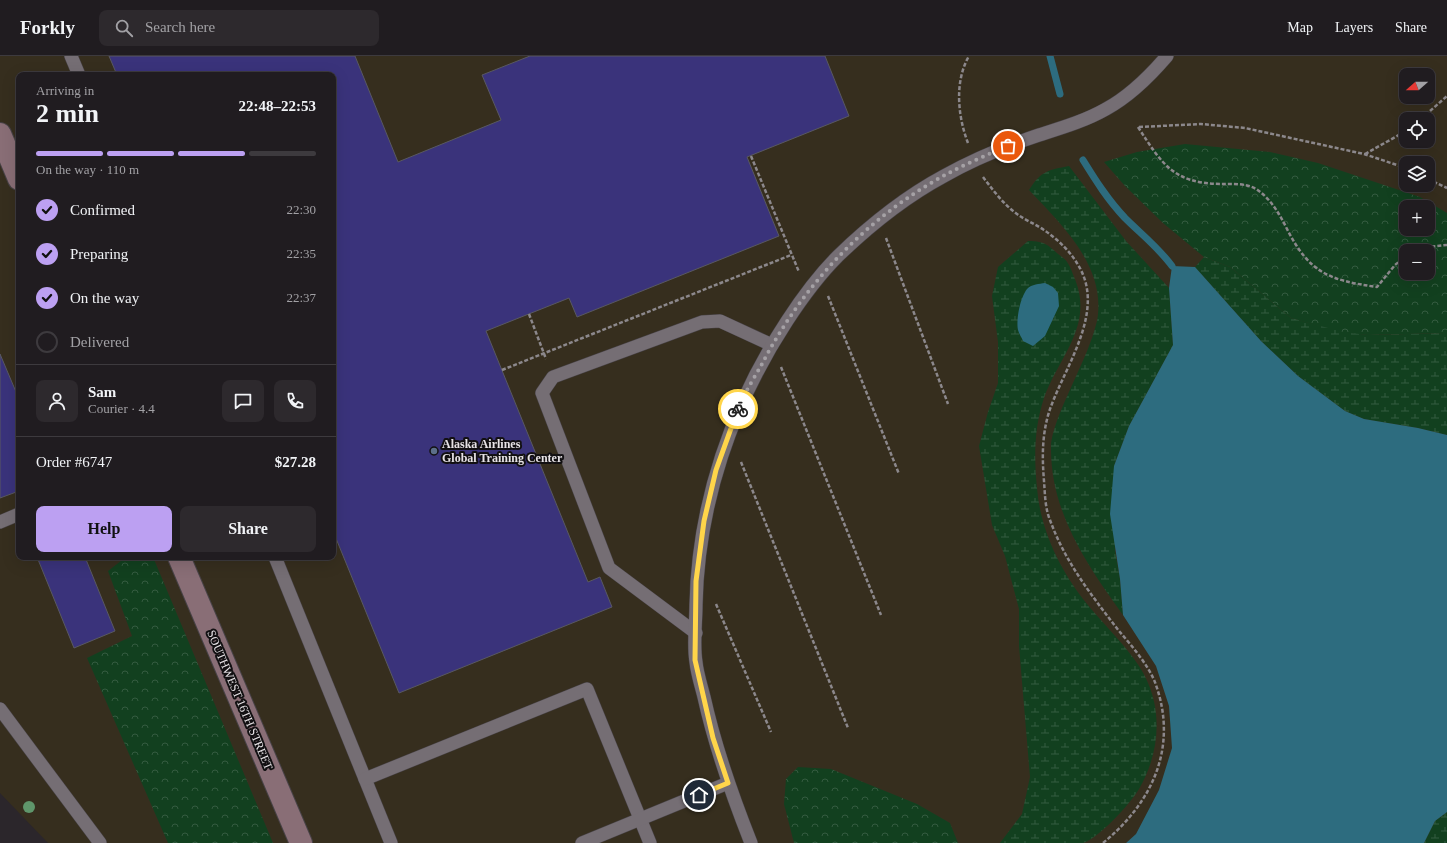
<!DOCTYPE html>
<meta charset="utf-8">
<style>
body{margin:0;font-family:"Times New Roman",serif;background:#2d292d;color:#f1f3f6;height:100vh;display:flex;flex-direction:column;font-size:15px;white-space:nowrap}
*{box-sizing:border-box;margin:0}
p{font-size:13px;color:#a2a1a5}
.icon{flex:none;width:22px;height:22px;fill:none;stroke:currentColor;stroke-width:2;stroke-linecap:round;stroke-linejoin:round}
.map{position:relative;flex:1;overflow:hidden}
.details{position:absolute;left:16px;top:16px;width:320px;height:488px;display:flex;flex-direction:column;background:#201c20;border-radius:8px;box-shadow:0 4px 16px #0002,0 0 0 1px #3d3a3e}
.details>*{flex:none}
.needle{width:26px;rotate:249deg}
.fabs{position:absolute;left:1399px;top:12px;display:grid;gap:8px}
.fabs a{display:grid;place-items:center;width:36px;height:36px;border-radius:8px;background:#201c20;box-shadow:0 4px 16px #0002,0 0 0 1px #3d3a3e;font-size:20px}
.pin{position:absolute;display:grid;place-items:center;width:34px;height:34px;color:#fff;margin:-17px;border:2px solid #fff;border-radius:50%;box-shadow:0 1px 4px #0007}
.courier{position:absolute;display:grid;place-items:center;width:40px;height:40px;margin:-20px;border:3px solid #ffd54a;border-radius:50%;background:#fff;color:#222;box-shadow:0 1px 5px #0007}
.headline em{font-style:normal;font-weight:800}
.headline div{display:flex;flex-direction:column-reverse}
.headline{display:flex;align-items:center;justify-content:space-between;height:68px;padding:0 20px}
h1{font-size:26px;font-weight:800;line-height:30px}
.bar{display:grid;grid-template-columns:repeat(4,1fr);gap:6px 4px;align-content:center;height:48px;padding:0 20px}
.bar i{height:5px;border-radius:3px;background:#3d3a3e}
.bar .selected{background:#bca0f2}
.bar p{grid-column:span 4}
.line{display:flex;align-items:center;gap:10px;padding:0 20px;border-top:1px solid #3d3a3e}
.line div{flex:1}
.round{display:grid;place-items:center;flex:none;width:42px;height:42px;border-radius:8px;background:#2d292d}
ol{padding:0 20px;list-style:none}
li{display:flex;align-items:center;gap:12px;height:44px}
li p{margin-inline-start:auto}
li .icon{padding:4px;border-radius:50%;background:#bca0f2;color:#111;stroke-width:4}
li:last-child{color:#a2a1a5}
li i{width:22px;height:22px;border:2px solid #3d3a3e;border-radius:50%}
.cta{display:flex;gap:8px;margin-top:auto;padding:8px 20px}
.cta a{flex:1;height:46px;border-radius:8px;background:#bca0f2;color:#111;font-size:16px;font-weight:800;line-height:46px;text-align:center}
.cta a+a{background:#2d292d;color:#f1f3f6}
header{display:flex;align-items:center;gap:24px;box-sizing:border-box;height:56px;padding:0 20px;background:#201c20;border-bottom:1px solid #3d3a3e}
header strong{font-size:19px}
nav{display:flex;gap:22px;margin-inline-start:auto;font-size:14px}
.search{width:280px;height:36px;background:#2d292d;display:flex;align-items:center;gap:10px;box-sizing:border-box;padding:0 14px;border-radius:8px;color:#a2a1a5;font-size:15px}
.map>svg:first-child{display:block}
.commercial{fill:#362e1e;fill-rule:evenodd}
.forest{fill:url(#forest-crowns);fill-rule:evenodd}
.wetland{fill:url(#wetland-marsh)}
.water{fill:#2d6c7f}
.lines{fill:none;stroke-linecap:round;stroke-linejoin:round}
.stream{stroke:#2d6c7f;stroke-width:7}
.building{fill:#3a337b;stroke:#595961}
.lane-casing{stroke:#474246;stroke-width:14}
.secondary-casing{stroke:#474246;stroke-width:24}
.path{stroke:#8c888c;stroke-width:2.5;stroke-dasharray:4 2;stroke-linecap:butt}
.lane{stroke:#756e74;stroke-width:13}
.secondary{stroke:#896e76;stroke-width:22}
.tree{fill:#5f966b}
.done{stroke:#a5a1a5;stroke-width:4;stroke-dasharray:0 7.2}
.route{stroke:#ffd54a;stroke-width:5}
.service-dot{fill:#5c6f8a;stroke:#121012;stroke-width:1.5}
.labels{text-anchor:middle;stroke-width:4;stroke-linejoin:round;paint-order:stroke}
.poi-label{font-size:12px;font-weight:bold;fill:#e7e3e6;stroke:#121012;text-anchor:start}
.street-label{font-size:12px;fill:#e7e3e6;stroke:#121012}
</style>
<header>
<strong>Forkly</strong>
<div class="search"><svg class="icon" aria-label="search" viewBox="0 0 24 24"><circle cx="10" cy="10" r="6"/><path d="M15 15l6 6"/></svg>Search here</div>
<nav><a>Map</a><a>Layers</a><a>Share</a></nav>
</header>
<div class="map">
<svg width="1447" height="787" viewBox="0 0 1447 787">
<defs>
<pattern id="forest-crowns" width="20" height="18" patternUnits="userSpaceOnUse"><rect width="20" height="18" fill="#12401f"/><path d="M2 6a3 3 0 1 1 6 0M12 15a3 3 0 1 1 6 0" fill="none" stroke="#345b40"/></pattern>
<pattern id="wetland-marsh" width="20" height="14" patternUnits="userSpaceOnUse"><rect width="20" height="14" fill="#12401f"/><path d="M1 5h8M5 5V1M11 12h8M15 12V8" fill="none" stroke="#345b40"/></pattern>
</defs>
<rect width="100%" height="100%" fill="#2b262b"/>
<path class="commercial" d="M 0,0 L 1447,0 L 1447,787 L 48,787 L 0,737 ZM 19,19 L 333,19 L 333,501 L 19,501 ZM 1406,19 L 1428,19 L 1428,41 L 1406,41 ZM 1406,63 L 1428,63 L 1428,85 L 1406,85 ZM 1406,107 L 1428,107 L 1428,129 L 1406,129 ZM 1406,151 L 1428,151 L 1428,173 L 1406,173 ZM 1406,195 L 1428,195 L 1428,217 L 1406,217 Z"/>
<g class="forest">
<path d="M 1185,88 L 1270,96 L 1318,107 L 1420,141 L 1447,157 L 1447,277 L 1368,279 L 1343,277 L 1291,262 L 1230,211 L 1204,201 L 1163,167 L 1125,130 L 1104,106 L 1137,96 ZM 1406,151 L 1428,151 L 1428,173 L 1406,173 ZM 1406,195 L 1428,195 L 1428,217 L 1406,217 Z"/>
<path d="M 126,501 L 153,501 L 273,787 L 168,787 L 87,602 L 132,580 L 108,515 Z"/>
<path d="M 798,711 L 831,713 L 917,748 L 950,767 L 958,787 L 794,787 L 784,748 L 786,723 Z"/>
</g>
<g class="wetland">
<path d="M 1069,110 L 1126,185 L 1169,232 L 1173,289 L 1129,370 L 1114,410 L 1115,495 L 1120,523 L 1123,559 C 1087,509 1051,457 1051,393 C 1050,376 1066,343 1073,327 C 1082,307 1092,286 1097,265 C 1107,211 1062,169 1029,134 C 1041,115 1048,114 1069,110 Z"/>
<path d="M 1028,185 C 1047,185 1048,190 1062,201 C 1069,206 1071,213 1074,221 C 1095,269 1059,300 1044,342 C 1034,372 1034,401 1037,432 C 1040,472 1059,512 1083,543 C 1100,565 1124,587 1139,610 C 1164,648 1161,695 1139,733 C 1131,747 1098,783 1083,787 C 1076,787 1066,787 1059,787 C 1039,787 1020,787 1000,787 L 1022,758 L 1030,721 L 1019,590 L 1019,553 L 1005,500 L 992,469 L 979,390 L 988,356 L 998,327 L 998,286 L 992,240 L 998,211 Z"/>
<path d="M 1204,201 L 1230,211 L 1291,262 L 1343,276 L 1368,279 L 1447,277 L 1447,379 L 1418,372 L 1364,363 L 1345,355 L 1298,320 L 1261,285 L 1195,211 Z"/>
<path d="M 1447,756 L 1447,787 L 1424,787 L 1435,765 Z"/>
</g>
<g class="water">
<path d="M 1172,210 L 1195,211 L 1261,285 L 1298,320 L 1345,355 L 1364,363 L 1418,372 L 1447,379 L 1447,756 L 1435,765 L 1424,787 L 1126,787 L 1136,778 L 1159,734 L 1172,692 L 1169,650 L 1156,610 L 1123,559 L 1120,523 L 1110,458 L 1114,410 L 1129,370 L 1173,289 L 1169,232 Z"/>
<path d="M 1045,227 L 1053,231 L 1058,237 L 1059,250 L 1045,280 L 1033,290 L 1023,285 C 1022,282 1019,278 1018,274 C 1016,263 1020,242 1027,233 C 1032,228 1039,228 1045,227 Z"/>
</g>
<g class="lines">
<g class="stream">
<path d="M 1050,0 L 1060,38"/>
<path d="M 1083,104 C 1096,125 1108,144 1125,162 C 1141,178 1158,191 1172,210"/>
</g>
</g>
<g class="building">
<path d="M 109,0 L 355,0 L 398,106 L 501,64 L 482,19 L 530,0 L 825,0 L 849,60 L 747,101 L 779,180 L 577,261 L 569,242 L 486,275 L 588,526 L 600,521 L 612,551 L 399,637 L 333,475 L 333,19 L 117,19 Z"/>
<path d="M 0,298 L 19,343 L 19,435 L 0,442 Z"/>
<path d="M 37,501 L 85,501 L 115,575 L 74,592 Z"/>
</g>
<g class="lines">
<defs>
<g id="lane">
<path d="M 71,0 L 79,19"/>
<path d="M 0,466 L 19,458"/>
<path d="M 275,501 L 391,787"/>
<path d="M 696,577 L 609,512 L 542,337 L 553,321 L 702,266 L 720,265 L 772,289"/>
<path d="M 0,653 L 100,787"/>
<path d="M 365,723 L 587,633 L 650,787"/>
<path d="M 582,787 L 728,727"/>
<path d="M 751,787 C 732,739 715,691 704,641 C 701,629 697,617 696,606 C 693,588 696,567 696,549 C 698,447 732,349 787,265 C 802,242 819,219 838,200 C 870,169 905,141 944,120 C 974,103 1006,90 1039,79 C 1061,72 1085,65 1106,53 C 1130,40 1149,21 1167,0"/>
</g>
<g id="secondary">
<path d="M 0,78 L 19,123"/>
<path d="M 179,501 L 301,787"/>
</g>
</defs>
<use href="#lane" class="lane-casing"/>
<use href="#secondary" class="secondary-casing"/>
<g class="path">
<path d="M 1421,63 L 1447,40"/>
<path d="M 1138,71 C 1162,108 1173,127 1220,128 C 1232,128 1246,127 1256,133 C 1270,142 1279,157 1286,171 C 1309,217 1328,224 1377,231 L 1395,209 L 1406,200"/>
<path d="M 1139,71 L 1201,68 L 1245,72 L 1364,98 L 1406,112"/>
<path d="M 968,87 C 958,61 954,26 969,0"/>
<path d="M 1365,98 L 1406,75"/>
<path d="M 751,100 L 799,216"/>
<path d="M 983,121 C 993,134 1003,148 1017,158 C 1025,164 1035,168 1044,174 C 1062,186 1081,206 1086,228 C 1096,270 1062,317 1049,356 C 1042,379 1042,401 1044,425 C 1045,438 1045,452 1050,464 C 1065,506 1092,540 1119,575 C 1132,590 1150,611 1156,629 C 1178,692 1152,747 1103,787"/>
<path d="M 1428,123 L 1447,132"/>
<path d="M 886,182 L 948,348"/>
<path d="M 1414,195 L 1427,191 L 1447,189"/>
<path d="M 828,240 L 899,418"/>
<path d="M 529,258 L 546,303"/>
<path d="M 781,311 L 881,559"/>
<path d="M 502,314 L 791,199"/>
<path d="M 741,406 L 848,672"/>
<path d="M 716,548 L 771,676"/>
</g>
<use href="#lane" class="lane"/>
<use href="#secondary" class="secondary"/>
</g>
<circle class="tree" cx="29" cy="751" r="6"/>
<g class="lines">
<path class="done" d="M 738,353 C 744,338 754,322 762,308 C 803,229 866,162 945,119 C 965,108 987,99 1008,90"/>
<path class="route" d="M 699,739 L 728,727 L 713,682 L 695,604 L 696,525 L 704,465 L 716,414 L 738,353"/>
</g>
<circle class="service-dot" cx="434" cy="395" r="4"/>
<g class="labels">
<g class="poi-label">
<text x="442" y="392">Alaska Airlines<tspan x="442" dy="14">Global Training Center</tspan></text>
</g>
<g class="street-label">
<text transform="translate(240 644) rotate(67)" y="4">SOUTHWEST 16TH STREET</text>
</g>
</g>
</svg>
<div class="fabs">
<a><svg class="needle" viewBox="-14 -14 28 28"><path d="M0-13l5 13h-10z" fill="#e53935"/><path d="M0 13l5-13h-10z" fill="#a2a1a5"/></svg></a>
<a><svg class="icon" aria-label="locate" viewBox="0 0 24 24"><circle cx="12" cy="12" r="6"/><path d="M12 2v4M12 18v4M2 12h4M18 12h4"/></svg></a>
<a><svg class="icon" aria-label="layers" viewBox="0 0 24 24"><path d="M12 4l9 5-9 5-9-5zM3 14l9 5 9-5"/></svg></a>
<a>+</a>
<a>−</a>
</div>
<div class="pin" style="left:1008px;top:90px;background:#ea580c"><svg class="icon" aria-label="bag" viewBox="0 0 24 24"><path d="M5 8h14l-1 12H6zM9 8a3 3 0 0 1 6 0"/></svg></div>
<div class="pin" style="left:699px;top:739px;background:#1f2937"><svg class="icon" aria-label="home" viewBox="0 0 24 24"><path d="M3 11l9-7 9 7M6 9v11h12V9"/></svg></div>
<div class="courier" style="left:738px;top:353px"><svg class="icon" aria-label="bike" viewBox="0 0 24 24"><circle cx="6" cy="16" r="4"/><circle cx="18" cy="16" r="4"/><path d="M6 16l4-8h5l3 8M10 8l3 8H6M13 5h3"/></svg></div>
<section class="details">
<div class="headline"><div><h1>2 min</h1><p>Arriving in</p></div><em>22:48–22:53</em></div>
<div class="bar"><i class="selected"></i><i class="selected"></i><i class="selected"></i><i></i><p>On the way · 110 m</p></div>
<ol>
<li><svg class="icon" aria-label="check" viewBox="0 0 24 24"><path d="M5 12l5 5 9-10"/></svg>Confirmed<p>22:30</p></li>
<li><svg class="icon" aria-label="check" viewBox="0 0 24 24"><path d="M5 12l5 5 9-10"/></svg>Preparing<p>22:35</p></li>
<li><svg class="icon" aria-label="check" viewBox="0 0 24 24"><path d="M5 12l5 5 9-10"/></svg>On the way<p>22:37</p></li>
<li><i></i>Delivered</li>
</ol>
<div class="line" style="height:72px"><a class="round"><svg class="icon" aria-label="person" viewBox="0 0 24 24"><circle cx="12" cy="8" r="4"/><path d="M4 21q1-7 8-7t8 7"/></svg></a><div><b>Sam</b><p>Courier · 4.4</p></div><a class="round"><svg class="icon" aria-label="chat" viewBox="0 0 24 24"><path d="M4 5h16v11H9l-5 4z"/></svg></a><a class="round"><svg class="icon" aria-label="phone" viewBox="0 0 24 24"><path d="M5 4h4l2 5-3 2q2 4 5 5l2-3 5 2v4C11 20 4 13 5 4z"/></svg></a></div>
<div class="line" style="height:52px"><div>Order #6747</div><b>$27.28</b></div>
<div class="cta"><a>Help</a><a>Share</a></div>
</section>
</div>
